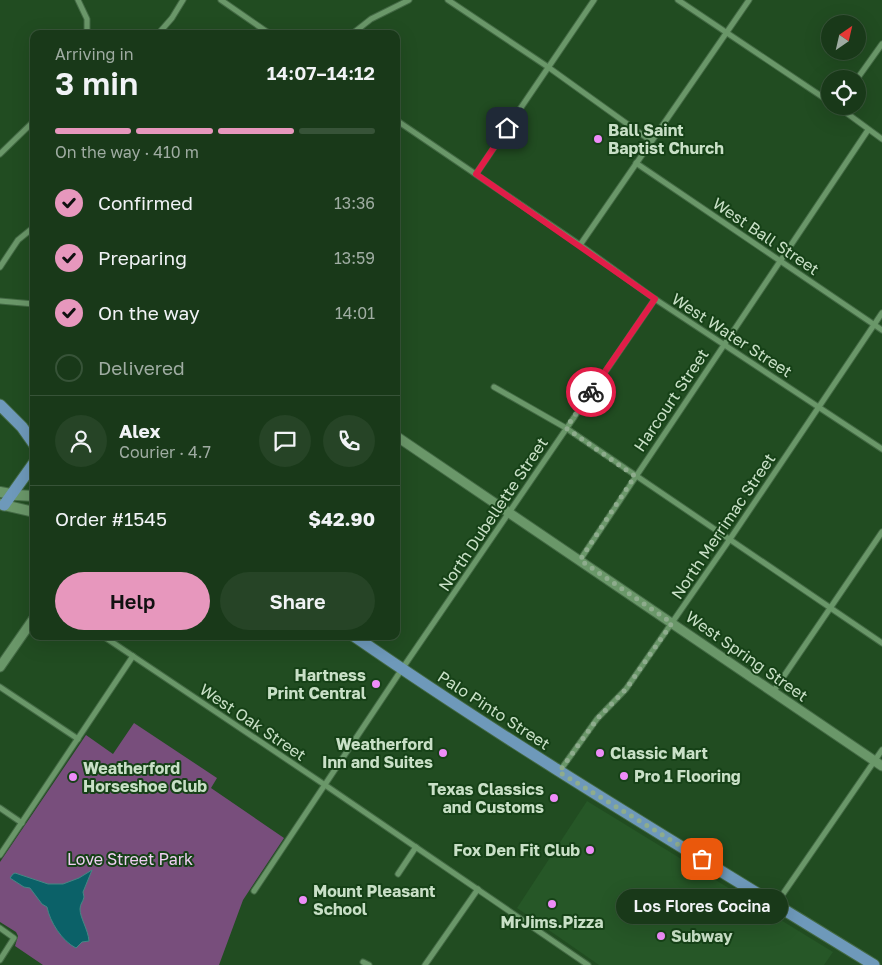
<!DOCTYPE html>
<meta charset="utf-8">
<style>
body{margin:0;font-family:"Golos Text",sans-serif;background:#264426;color:#f1f3f6;height:100vh;display:flex;flex-direction:column;font-size:19px;white-space:nowrap}
*{box-sizing:border-box;margin:0}
p{font-size:16px;color:#9faca2}
.icon{flex:none;width:28px;height:28px;fill:none;stroke:currentColor;stroke-width:2;stroke-linecap:round;stroke-linejoin:round}
.map{position:relative;flex:1;overflow:hidden}
.details{position:absolute;left:30px;top:30px;width:370px;height:610px;display:flex;flex-direction:column;background:#193919;border-radius:10px;box-shadow:0 5px 20px #0002,0 0 0 1px #375338}
.details>*{flex:none}
.needle{width:32px;rotate:34deg}
.tools{position:absolute;left:821px;top:15px;display:grid;gap:10px}
.tools a{display:grid;place-items:center;width:45px;height:45px;border-radius:50%;background:#193919;box-shadow:0 5px 20px #0002,0 0 0 1px #375338;font-size:25px}
.pin{position:absolute;display:grid;place-items:center;width:42px;height:42px;color:#fff;margin:-21px;border-radius:10px;box-shadow:0 2px 8px #0006}
.courier{position:absolute;display:grid;place-items:center;width:50px;height:50px;margin:-25px;border:4px solid #e11d48;border-radius:50%;background:#fff;color:#222;box-shadow:0 1px 6px #0007}
.bubble{position:absolute;height:35px;border-radius:18px;background:#193919;box-shadow:0 5px 20px #0002,0 0 0 1px #375338;font-size:16px;font-weight:600;line-height:35px;text-align:center}
.headline em{font-style:normal;font-weight:600}
.headline div{display:flex;flex-direction:column-reverse}
.headline{display:flex;align-items:center;justify-content:space-between;height:85px;padding:0 25px}
h1{font-size:32px;font-weight:600;line-height:38px}
.bar{display:grid;grid-template-columns:repeat(4,1fr);gap:8px 5px;align-content:center;height:60px;padding:0 25px}
.bar i{height:6px;border-radius:4px;background:#375338}
.bar .active{background:#e797bd}
.bar p{grid-column:span 4}
.line{display:flex;align-items:center;gap:12px;padding:0 25px;border-top:1px solid #375338}
.line div{flex:1}
.round{display:grid;place-items:center;flex:none;width:52px;height:52px;border-radius:26px;background:#264426}
ol{padding:0 25px;list-style:none}
li{display:flex;align-items:center;gap:15px;height:55px}
li p{margin-inline-start:auto}
li .icon{padding:5px;border-radius:50%;background:#e797bd;color:#111;stroke-width:4}
li:last-child{color:#9faca2}
li i{width:28px;height:28px;border:2px solid #375338;border-radius:50%}
.primary-button{display:flex;gap:10px;margin-top:auto;padding:10px 25px}
.primary-button a{flex:1;height:58px;border-radius:30px;background:#e797bd;color:#111;font-size:20px;font-weight:600;line-height:58px;text-align:center}
.primary-button a+a{background:#264426;color:#f1f3f6}
.map>svg:first-child{display:block}
.built{fill:#265727}
.green{fill:#784e7c}
.water{fill:#0b6168;stroke:#448784}
.lines{fill:none;stroke-linecap:round;stroke-linejoin:round}
.minor-casing{stroke:#436944;stroke-width:7}
.tertiary-casing{stroke:#436944;stroke-width:11}
.secondary-casing{stroke:#436944;stroke-width:12}
.primary-casing{stroke:#436944;stroke-width:13}
.minor{stroke:#6a9769;stroke-width:5}
.tertiary{stroke:#6a9769;stroke-width:9}
.secondary{stroke:#6a9769;stroke-width:10}
.primary{stroke:#6e99ba;stroke-width:11}
.done{stroke:#8eac8d;stroke-width:5;stroke-dasharray:0 9}
.route{stroke:#e11d48;stroke-width:6}
.poi-dot{fill:#ee8cf8;stroke:#164117;stroke-width:2}
.labels{text-anchor:middle;stroke-width:4;stroke-linejoin:round;paint-order:stroke}
.poi-label{font-size:16px;font-weight:bold;fill:#c9e0c7;stroke:#164117;text-anchor:start}
.street-label{font-size:16px;fill:#c9e0c7;stroke:#164117}
.park-label{font-size:16px;fill:#f1d0f4;stroke:#164117}
</style>
<div class="map">
<svg width="882" height="965" viewBox="0 0 882 965">
<rect width="100%" height="100%" fill="#214c21"/>
<path class="built" d="M 587,801 L 833,952 L 824,965 L 599,965 L 517,908 Z"/>
<path class="green" d="M 134,723 L 217,778 L 211,788 L 284,838 L 243,900 L 219,965 L 43,965 L 15,946 L 18,936 L 16,932 L 0,922 L 0,862 L 86,735 L 113,754 Z"/>
<path class="water" d="M 92,870 L 83,892 L 84,897 C 83,902 80,904 80,909 C 80,918 88,929 89,941 L 82,942 L 76,948 C 62,941 50,922 47,907 L 42,904 L 30,888 L 24,887 L 10,878 L 13,874 L 15,873 L 48,884 L 63,884 L 79,878 Z"/>
<g class="lines">
<defs>
<g id="minor">
<path d="M 78,0 L 87,19 L 87,34"/>
<path d="M 221,0 L 270,34"/>
<path d="M 448,0 L 548,67 L 651,141"/>
<path d="M 678,0 L 830,102"/>
<path d="M 158,34 L 172,18 L 183,0"/>
<path d="M 352,34 L 371,19 L 409,0"/>
<path d="M 857,79 L 882,44"/>
<path d="M 837,106 L 882,139"/>
<path d="M 396,120 L 580,245 L 655,299 L 882,449"/>
<path d="M 0,154 L 34,121"/>
<path d="M 636,163 L 882,330"/>
<path d="M 476,174 L 594,0"/>
<path d="M 580,245 L 749,0"/>
<path d="M 0,267 L 18,240 L 34,227"/>
<path d="M 0,301 L 34,304"/>
<path d="M 494,387 L 566,428 L 882,643"/>
<path d="M 580,560 L 868,130"/>
<path d="M 103,636 L 325,785 L 588,965"/>
<path d="M 0,687 L 78,739"/>
<path d="M 773,692 L 882,532"/>
<path d="M 559,772 L 597,719 L 626,689 L 730,539 L 882,313"/>
<path d="M 0,808 L 22,823"/>
<path d="M 0,855 L 133,656"/>
<path d="M 398,874 L 416,847"/>
<path d="M 254,891 L 402,669 L 655,299"/>
<path d="M 776,904 L 882,750"/>
<path d="M 0,928 L 14,938 L 0,960"/>
<path d="M 363,962 L 369,965"/>
<path d="M 425,965 L 478,889"/>
</g>
<g id="tertiary">
<path d="M 396,436 L 882,766"/>
<path d="M 0,667 L 34,618"/>
</g>
<g id="secondary">
<path d="M 0,492 L 16,495 L 34,496"/>
<path d="M 0,504 L 34,512"/>
</g>
<g id="primary">
<path d="M 0,405 L 22,427 L 34,444"/>
<path d="M 4,505 L 34,463"/>
<path d="M 354,636 C 523,753 699,857 874,965"/>
</g>
</defs>
<use href="#minor" class="minor-casing"/>
<use href="#tertiary" class="tertiary-casing"/>
<use href="#secondary" class="secondary-casing"/>
<use href="#primary" class="primary-casing"/>
<use href="#minor" class="minor"/>
<use href="#tertiary" class="tertiary"/>
<use href="#secondary" class="secondary"/>
<use href="#primary" class="primary"/>
</g>
<g class="lines">
<path class="done" d="M 591,392 L 566,428 L 635,476 L 580,560 L 672,623 L 626,689 L 597,719 L 559,772 L 702,859"/>
<path class="route" d="M 507,128 L 476,174 L 655,299 L 591,392"/>
</g>
<g class="poi-dot">
<circle cx="598" cy="139" r="5"/>
<circle cx="376" cy="684" r="5"/>
<circle cx="443" cy="753" r="5"/>
<circle cx="600" cy="753" r="5"/>
<circle cx="624" cy="776" r="5"/>
<circle cx="73" cy="777" r="5"/>
<circle cx="554" cy="798" r="5"/>
<circle cx="590" cy="850" r="5"/>
<circle cx="303" cy="900" r="5"/>
<circle cx="552" cy="904" r="5"/>
<circle cx="661" cy="936" r="5"/>
</g>
<g class="labels">
<g class="poi-label">
<text x="608" y="136">Ball Saint<tspan x="608" dy="18">Baptist Church</tspan></text>
<text x="366" y="681" text-anchor="end">Hartness<tspan x="366" dy="18">Print Central</tspan></text>
<text x="433" y="750" text-anchor="end">Weatherford<tspan x="433" dy="18">Inn and Suites</tspan></text>
<text x="610" y="759">Classic Mart</text>
<text x="83" y="774">Weatherford<tspan x="83" dy="18">Horseshoe Club</tspan></text>
<text x="634" y="782">Pro 1 Flooring</text>
<text x="544" y="795" text-anchor="end">Texas Classics<tspan x="544" dy="18">and Customs</tspan></text>
<text x="580" y="856" text-anchor="end">Fox Den Fit Club</text>
<text x="313" y="897">Mount Pleasant<tspan x="313" dy="18">School</tspan></text>
<text x="552" y="928" text-anchor="middle">MrJims.Pizza</text>
<text x="671" y="942">Subway</text>
</g>
<g class="street-label">
<text transform="translate(766 236) rotate(34)" y="6">West Ball Street</text>
<text transform="translate(732 335) rotate(33)" y="6">West Water Street</text>
<text transform="translate(671 400) rotate(-56)" y="6">Harcourt Street</text>
<text transform="translate(493 514) rotate(-56)" y="6">North Dubellette Street</text>
<text transform="translate(723 526) rotate(-56)" y="6">North Merrimac Street</text>
<text transform="translate(747 656) rotate(35)" y="6">West Spring Street</text>
<text transform="translate(494 710) rotate(33)" y="6">Palo Pinto Street</text>
<text transform="translate(253 722) rotate(34)" y="6">West Oak Street</text>
</g>
<g class="park-label">
<text x="130" y="865">Love Street Park</text>
</g>
</g>
</svg>
<div class="tools">
<a><svg class="needle" viewBox="-14 -14 28 28"><path d="M0-13l5 13h-10z" fill="#e53935"/><path d="M0 13l5-13h-10z" fill="#9faca2"/></svg></a>
<a><svg class="icon" aria-label="locate" viewBox="0 0 24 24"><circle cx="12" cy="12" r="6"/><path d="M12 2v4M12 18v4M2 12h4M18 12h4"/></svg></a>
</div>
<div class="pin" style="left:702px;top:859px;background:#ea580c"><svg class="icon" aria-label="bag" viewBox="0 0 24 24"><path d="M5 8h14l-1 12H6zM9 8a3 3 0 0 1 6 0"/></svg></div>
<div class="pin" style="left:507px;top:128px;background:#1f2937"><svg class="icon" aria-label="home" viewBox="0 0 24 24"><path d="M3 11l9-7 9 7M6 9v11h12V9"/></svg></div>
<div class="courier" style="left:591px;top:392px"><svg class="icon" aria-label="bike" viewBox="0 0 24 24"><circle cx="6" cy="16" r="4"/><circle cx="18" cy="16" r="4"/><path d="M6 16l4-8h5l3 8M10 8l3 8H6M13 5h3"/></svg></div>
<div class="bubble" style="left:616px;top:889px;width:172px">Los Flores Cocina</div>
<section class="details">
<div class="headline"><div><h1>3 min</h1><p>Arriving in</p></div><em>14:07–14:12</em></div>
<div class="bar"><i class="active"></i><i class="active"></i><i class="active"></i><i></i><p>On the way · 410 m</p></div>
<ol>
<li><svg class="icon" aria-label="check" viewBox="0 0 24 24"><path d="M5 12l5 5 9-10"/></svg>Confirmed<p>13:36</p></li>
<li><svg class="icon" aria-label="check" viewBox="0 0 24 24"><path d="M5 12l5 5 9-10"/></svg>Preparing<p>13:59</p></li>
<li><svg class="icon" aria-label="check" viewBox="0 0 24 24"><path d="M5 12l5 5 9-10"/></svg>On the way<p>14:01</p></li>
<li><i></i>Delivered</li>
</ol>
<div class="line" style="height:90px"><a class="round"><svg class="icon" aria-label="person" viewBox="0 0 24 24"><circle cx="12" cy="8" r="4"/><path d="M4 21q1-7 8-7t8 7"/></svg></a><div><b>Alex</b><p>Courier · 4.7</p></div><a class="round"><svg class="icon" aria-label="chat" viewBox="0 0 24 24"><path d="M4 5h16v11H9l-5 4z"/></svg></a><a class="round"><svg class="icon" aria-label="phone" viewBox="0 0 24 24"><path d="M5 4h4l2 5-3 2q2 4 5 5l2-3 5 2v4C11 20 4 13 5 4z"/></svg></a></div>
<div class="line" style="height:65px"><div>Order #1545</div><b>$42.90</b></div>
<div class="primary-button"><a>Help</a><a>Share</a></div>
</section>
</div>
